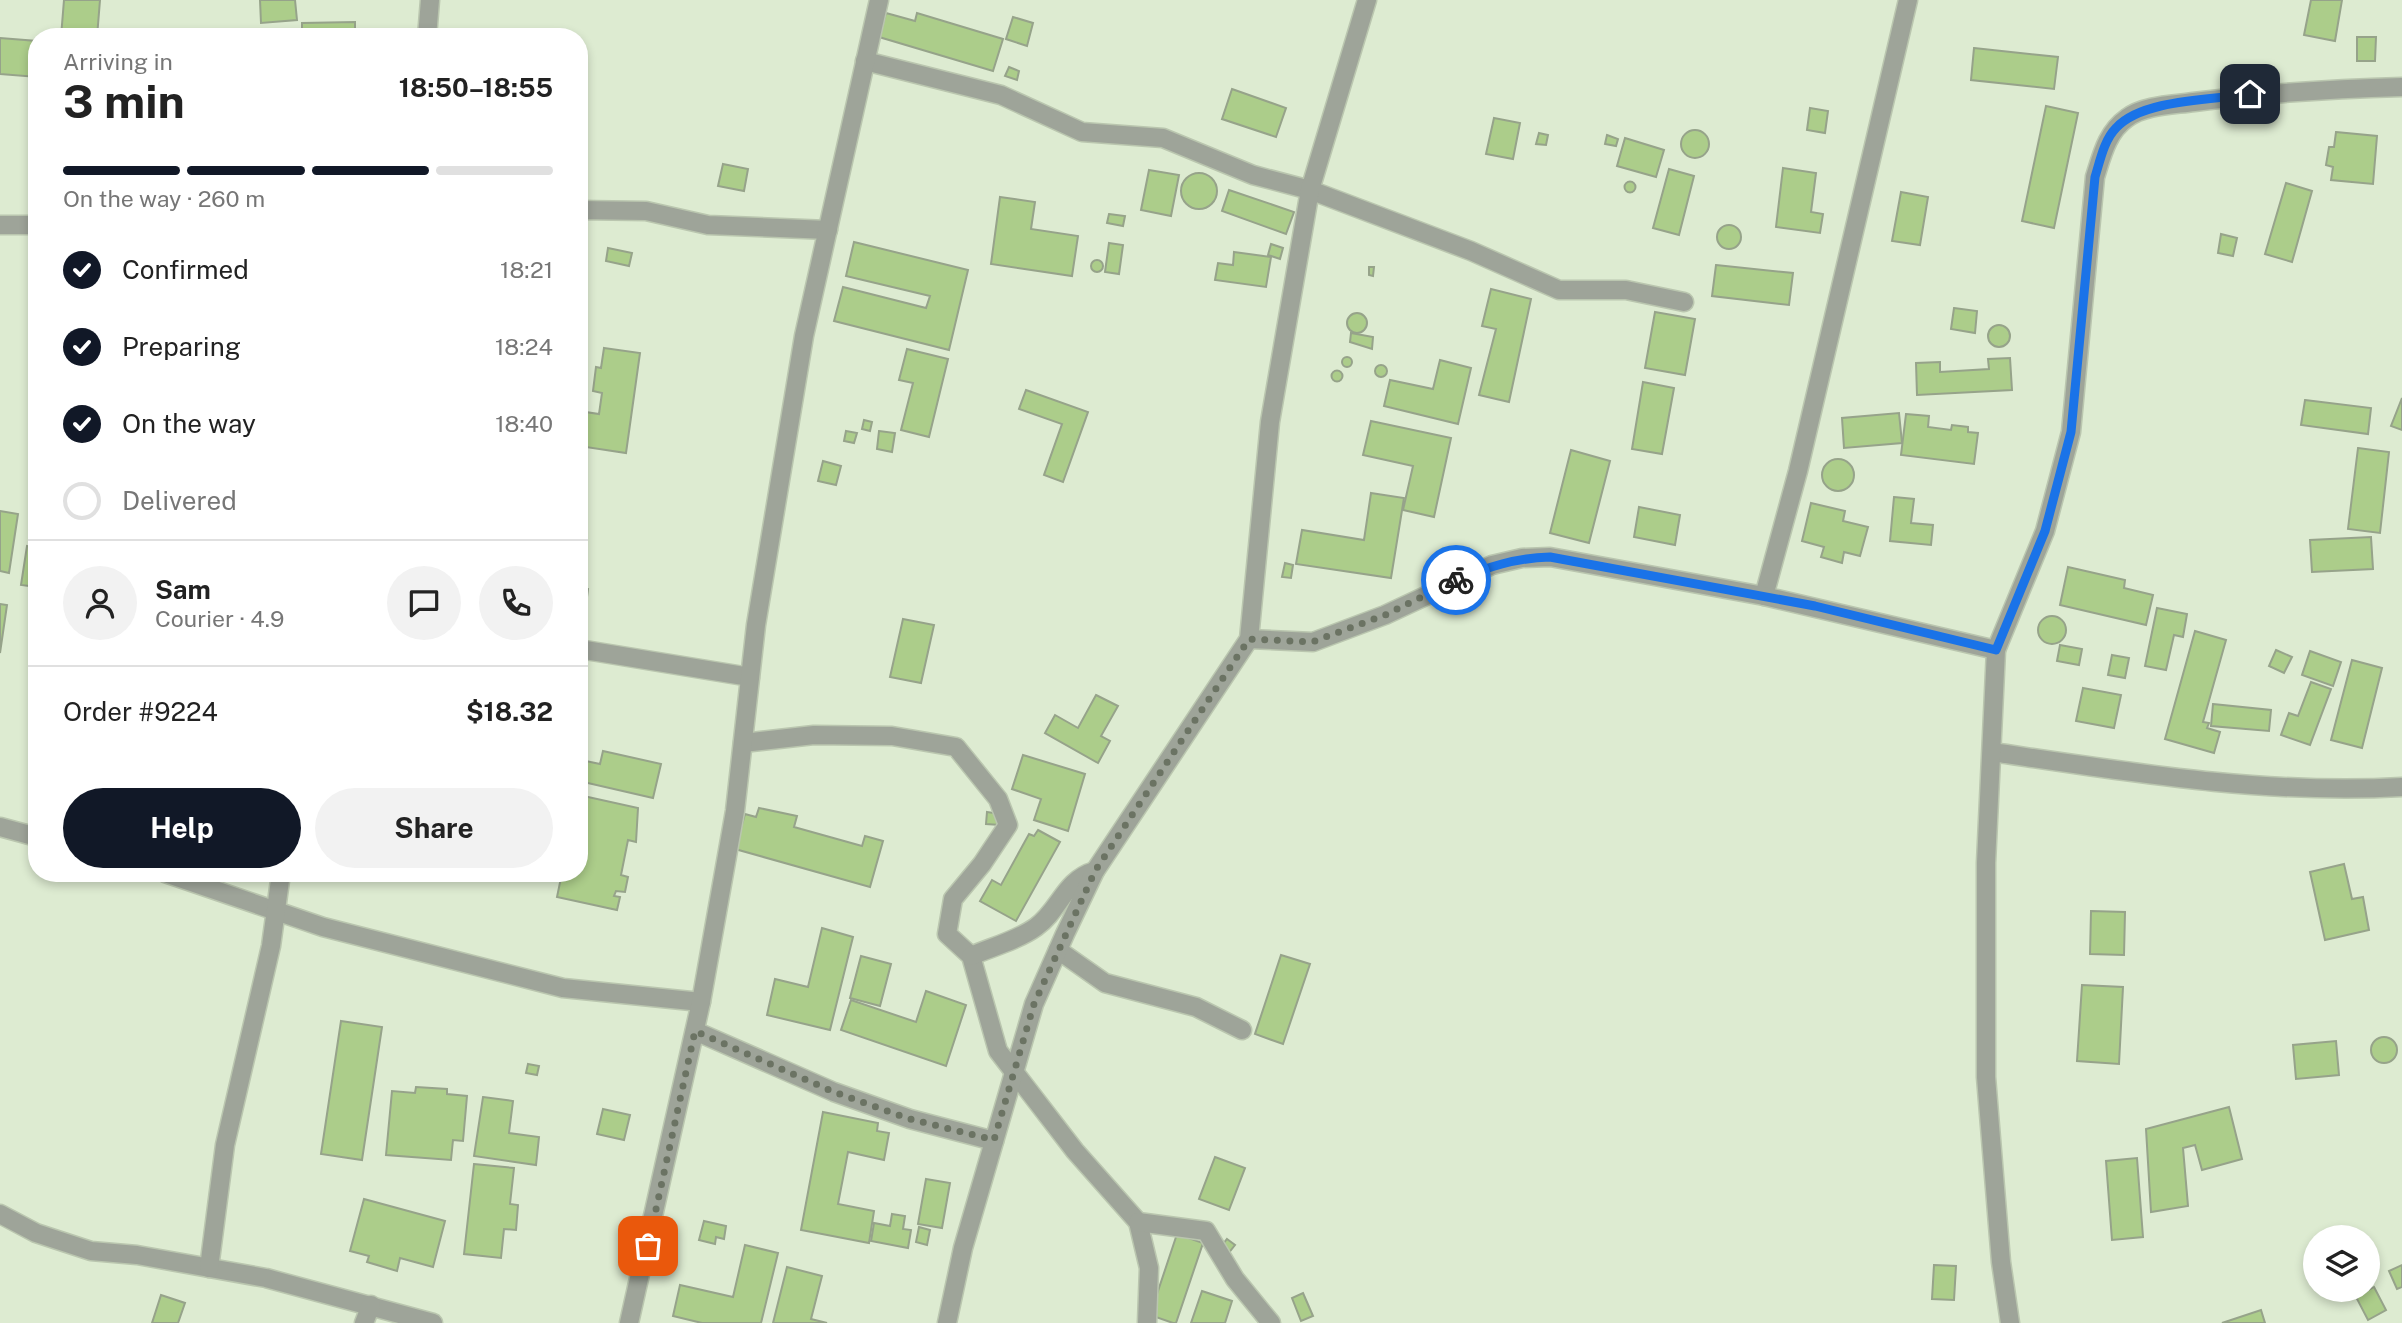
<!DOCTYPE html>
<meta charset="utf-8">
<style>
body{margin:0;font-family:"Public Sans",sans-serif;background:#f2f2f2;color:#222;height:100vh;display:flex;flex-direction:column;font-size:26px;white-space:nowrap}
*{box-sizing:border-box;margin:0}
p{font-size:23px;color:#767676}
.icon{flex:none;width:38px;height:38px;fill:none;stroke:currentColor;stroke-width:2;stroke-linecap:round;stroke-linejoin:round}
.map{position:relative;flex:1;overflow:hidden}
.side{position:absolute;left:28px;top:28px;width:560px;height:854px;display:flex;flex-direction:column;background:#fff;border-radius:28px;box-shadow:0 4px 10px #0003}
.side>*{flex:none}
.controls{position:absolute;left:2303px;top:1225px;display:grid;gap:14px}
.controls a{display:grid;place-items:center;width:77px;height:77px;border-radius:50%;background:#fff;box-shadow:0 4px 10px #0003;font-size:35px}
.pin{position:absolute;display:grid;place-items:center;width:60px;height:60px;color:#fff;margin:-30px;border-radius:14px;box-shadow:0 4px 10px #0006}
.courier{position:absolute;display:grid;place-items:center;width:70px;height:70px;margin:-35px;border:5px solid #1a73e8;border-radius:50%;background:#fff;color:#222;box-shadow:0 2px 9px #0007}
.head em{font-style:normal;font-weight:700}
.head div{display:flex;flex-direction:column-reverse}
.head{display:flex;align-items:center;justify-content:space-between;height:119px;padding:0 35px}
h1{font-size:46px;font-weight:700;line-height:52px}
.bar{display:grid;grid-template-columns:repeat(4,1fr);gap:10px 7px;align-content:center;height:84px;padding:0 35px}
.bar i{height:9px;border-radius:5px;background:#e0e0e0}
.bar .current{background:#111827}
.bar p{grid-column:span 4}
.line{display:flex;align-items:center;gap:18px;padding:0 35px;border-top:2px solid #e0e0e0}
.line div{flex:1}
.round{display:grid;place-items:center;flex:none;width:74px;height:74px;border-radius:37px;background:#f2f2f2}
ol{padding:0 35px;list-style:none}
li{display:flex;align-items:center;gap:21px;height:77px}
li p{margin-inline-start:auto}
li .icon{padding:7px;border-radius:50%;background:#111827;color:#fff;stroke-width:4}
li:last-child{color:#767676}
li i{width:38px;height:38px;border:4px solid #e0e0e0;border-radius:50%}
.cta{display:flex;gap:14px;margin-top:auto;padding:14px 35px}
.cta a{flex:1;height:80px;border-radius:42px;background:#111827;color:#fff;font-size:28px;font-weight:700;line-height:80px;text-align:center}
.cta a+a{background:#f2f2f2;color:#222}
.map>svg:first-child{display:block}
.building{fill:#accd8a;stroke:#96a38a;stroke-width:2}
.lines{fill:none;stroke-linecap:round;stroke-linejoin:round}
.street-casing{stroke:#bac6af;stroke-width:21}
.street{stroke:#9ea499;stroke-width:18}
.done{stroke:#6b7363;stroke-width:7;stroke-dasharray:0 12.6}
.route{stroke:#1a73e8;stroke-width:9}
</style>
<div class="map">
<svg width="2402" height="1323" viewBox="0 0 2402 1323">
<rect width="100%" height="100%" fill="#ddebd1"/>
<g class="building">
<path d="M 64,0 L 100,0 L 97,37 L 61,37 Z"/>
<path d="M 260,0 L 295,0 L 297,20 L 261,23 Z"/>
<path d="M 2311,0 L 2342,0 L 2335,41 L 2304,35 Z"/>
<path d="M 886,13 L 915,21 L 917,13 L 1003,39 L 993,71 L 879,37 Z"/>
<path d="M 1013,17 L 1033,23 L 1027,46 L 1006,39 Z"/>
<path d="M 355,22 L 355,37 L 302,37 L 302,23 Z"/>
<path d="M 2357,37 L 2376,37 L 2375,61 L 2357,61 Z"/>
<path d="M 0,38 L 37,41 L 37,77 L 0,74 Z"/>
<path d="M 1974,48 L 2058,57 L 2054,89 L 1971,80 Z"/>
<path d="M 1009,67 L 1019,71 L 1017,80 L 1005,76 Z"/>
<path d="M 1232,89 L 1286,108 L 1276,137 L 1222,119 Z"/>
<path d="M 2046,106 L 2078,113 L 2054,228 L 2022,221 Z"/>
<path d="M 1810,108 L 1828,111 L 1825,133 L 1807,130 Z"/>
<path d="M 1494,118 L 1520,123 L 1513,159 L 1486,154 Z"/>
<circle cx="1695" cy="144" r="14"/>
<path d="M 2336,132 L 2377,136 L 2373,184 L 2331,180 L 2333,167 L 2326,165 L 2329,147 L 2334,147 Z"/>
<path d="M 1539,133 L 1548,135 L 1546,145 L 1536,144 Z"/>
<path d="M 1607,135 L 1618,139 L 1616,146 L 1605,144 Z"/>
<path d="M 1625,138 L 1664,150 L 1656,177 L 1617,166 Z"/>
<path d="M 723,164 L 748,169 L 744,191 L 718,186 Z"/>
<path d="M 1783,168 L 1816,173 L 1811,212 L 1823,214 L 1820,233 L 1776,227 Z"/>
<path d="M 1669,169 L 1694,176 L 1679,235 L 1653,228 Z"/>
<path d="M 1149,170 L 1179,175 L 1171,216 L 1141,210 Z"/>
<circle cx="1199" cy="191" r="18"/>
<circle cx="1630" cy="187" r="5.5"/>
<path d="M 2286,183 L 2312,191 L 2292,262 L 2265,254 Z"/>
<path d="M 1229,190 L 1294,212 L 1286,234 L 1222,211 Z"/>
<path d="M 1901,192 L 1928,197 L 1920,245 L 1892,241 Z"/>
<path d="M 1000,197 L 1035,202 L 1031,229 L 1078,236 L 1072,276 L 991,264 Z"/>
<path d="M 1109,214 L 1125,216 L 1123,226 L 1107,223 Z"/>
<circle cx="1729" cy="237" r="12"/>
<path d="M 2221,234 L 2237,238 L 2233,256 L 2218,253 Z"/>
<path d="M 854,242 L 968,270 L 949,350 L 834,321 L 843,287 L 926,308 L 930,296 L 846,276 Z"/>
<path d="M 1109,243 L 1123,245 L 1119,274 L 1105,272 Z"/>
<path d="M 1271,244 L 1283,248 L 1280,259 L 1268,255 Z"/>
<path d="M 608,248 L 632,253 L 629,266 L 606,261 Z"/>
<path d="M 1234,252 L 1271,257 L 1266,287 L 1215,280 L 1218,263 L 1233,265 Z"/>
<circle cx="1097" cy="266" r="6"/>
<path d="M 1716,265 L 1793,273 L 1789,305 L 1712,296 Z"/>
<path d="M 1369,267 L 1374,267 L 1373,276 L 1369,275 Z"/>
<path d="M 1491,289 L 1531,299 L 1509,402 L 1479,395 L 1496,329 L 1482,326 Z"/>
<path d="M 1954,308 L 1977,311 L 1975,333 L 1951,329 Z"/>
<path d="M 1655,312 L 1695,319 L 1685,375 L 1645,368 Z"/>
<circle cx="1357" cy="323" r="10"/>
<circle cx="1999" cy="336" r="11"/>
<path d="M 1351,333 L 1373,337 L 1372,349 L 1350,342 Z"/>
<path d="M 604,348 L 640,353 L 626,453 L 579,446 L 579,411 L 599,414 L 602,393 L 593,391 L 596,367 L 601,368 Z"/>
<path d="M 907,349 L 948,359 L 929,437 L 901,430 L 913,383 L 899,380 Z"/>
<circle cx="1347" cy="362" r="5"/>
<path d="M 2010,358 L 2012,390 L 1917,395 L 1916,363 L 1940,362 L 1940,372 L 1989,369 L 1988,359 Z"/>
<path d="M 1440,360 L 1471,368 L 1458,424 L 1384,406 L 1390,380 L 1433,389 Z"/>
<circle cx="1381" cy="371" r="6"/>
<circle cx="1337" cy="376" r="5.5"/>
<path d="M 1643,382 L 1674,388 L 1662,454 L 1632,449 Z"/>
<path d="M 1026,390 L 1088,412 L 1063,482 L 1044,475 L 1062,424 L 1019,409 Z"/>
<path d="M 2402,398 L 2402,430 L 2391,426 Z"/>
<path d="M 2305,400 L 2371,408 L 2368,434 L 2301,425 Z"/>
<path d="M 1899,413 L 1902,443 L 1844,448 L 1842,418 Z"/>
<path d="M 1906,414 L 1929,416 L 1928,427 L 1951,430 L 1952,425 L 1968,427 L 1968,432 L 1978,433 L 1974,464 L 1901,455 Z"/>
<path d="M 864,420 L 872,422 L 870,431 L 862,429 Z"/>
<path d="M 1371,421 L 1451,438 L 1434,517 L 1403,510 L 1413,466 L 1363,455 Z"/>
<path d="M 846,431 L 857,433 L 854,443 L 844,441 Z"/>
<path d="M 879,431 L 895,433 L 892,452 L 877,449 Z"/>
<path d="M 2358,448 L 2389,452 L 2380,533 L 2348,529 Z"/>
<path d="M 1571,450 L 1610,461 L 1589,543 L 1550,533 Z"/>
<circle cx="1838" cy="475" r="16"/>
<path d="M 823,461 L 841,466 L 836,485 L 818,481 Z"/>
<path d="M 1371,493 L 1404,498 L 1391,578 L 1296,564 L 1302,530 L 1364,540 Z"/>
<path d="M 1894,497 L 1914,499 L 1911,523 L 1933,525 L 1931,545 L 1890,541 Z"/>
<path d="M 1811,503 L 1845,511 L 1843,521 L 1868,527 L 1860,556 L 1844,552 L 1842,563 L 1821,557 L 1824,547 L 1802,541 Z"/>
<path d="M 1639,507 L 1680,515 L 1675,545 L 1634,537 Z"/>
<path d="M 0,511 L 18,514 L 9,573 L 0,571 Z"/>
<path d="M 2371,537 L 2373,569 L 2312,572 L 2310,540 Z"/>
<path d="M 27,546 L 37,548 L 37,587 L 21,585 Z"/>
<path d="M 1285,563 L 1293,565 L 1291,578 L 1282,577 Z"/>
<path d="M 2068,567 L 2125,580 L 2124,588 L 2153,595 L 2146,625 L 2060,605 Z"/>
<path d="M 579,587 L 588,589 L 584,621 L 579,621 Z"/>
<path d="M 0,604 L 7,605 L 0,653 Z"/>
<path d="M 2157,608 L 2187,614 L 2183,637 L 2174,635 L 2166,670 L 2145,666 Z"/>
<circle cx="2052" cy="630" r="14"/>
<path d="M 903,619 L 934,625 L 921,683 L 890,677 Z"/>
<path d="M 2195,631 L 2226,640 L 2203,722 L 2209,723 L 2207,728 L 2220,732 L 2214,753 L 2165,739 Z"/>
<path d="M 2060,645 L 2082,649 L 2079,665 L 2057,661 Z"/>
<path d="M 2276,650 L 2292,657 L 2284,673 L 2269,666 Z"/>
<path d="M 2310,651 L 2341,662 L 2333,686 L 2302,675 Z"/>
<path d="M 2112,655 L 2129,658 L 2125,678 L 2108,675 Z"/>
<path d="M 2352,660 L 2382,668 L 2362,748 L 2331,740 Z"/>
<path d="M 2311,682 L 2331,689 L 2310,745 L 2281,735 L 2289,713 L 2298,716 Z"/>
<path d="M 2083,688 L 2121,695 L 2114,728 L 2076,721 Z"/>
<path d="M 1096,695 L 1118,706 L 1101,736 L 1110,741 L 1098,763 L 1045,733 L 1055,715 L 1078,728 Z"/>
<path d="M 2213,704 L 2271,710 L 2269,731 L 2211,726 Z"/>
<path d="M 603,751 L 661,764 L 653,798 L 579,781 L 581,760 L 600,764 Z"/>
<path d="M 1023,755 L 1085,774 L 1068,831 L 1034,820 L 1041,799 L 1012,789 Z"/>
<path d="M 579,795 L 638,808 L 636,842 L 628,840 L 621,875 L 628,877 L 625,892 L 616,891 L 614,896 L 620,897 L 617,910 L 557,897 L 562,873 L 579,873 Z"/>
<path d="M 759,808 L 797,816 L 794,827 L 862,846 L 865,836 L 883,841 L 870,887 L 735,849 L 745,814 L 756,817 Z"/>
<path d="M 987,812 L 1001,814 L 1000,825 L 986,824 Z"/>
<path d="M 1038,830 L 1060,842 L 1016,921 L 980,901 L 992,880 L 1001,885 L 1029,834 L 1034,836 Z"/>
<path d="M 2344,864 L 2352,899 L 2363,897 L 2369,930 L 2325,940 L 2310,872 Z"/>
<path d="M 2091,911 L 2125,912 L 2124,955 L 2090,954 Z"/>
<path d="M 822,928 L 853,937 L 830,1030 L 767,1015 L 775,979 L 808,987 Z"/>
<path d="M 1281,955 L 1310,964 L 1283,1044 L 1255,1034 Z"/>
<path d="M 861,956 L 891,964 L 880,1006 L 850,998 Z"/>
<path d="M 2082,985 L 2123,987 L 2119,1064 L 2077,1061 Z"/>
<path d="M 926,991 L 966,1005 L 946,1066 L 841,1030 L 851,1000 L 916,1022 Z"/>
<path d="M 341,1021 L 382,1027 L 362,1160 L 321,1154 Z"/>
<circle cx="2384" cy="1050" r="13"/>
<path d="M 2336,1041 L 2339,1075 L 2296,1079 L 2293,1045 Z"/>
<path d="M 528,1064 L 539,1066 L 537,1075 L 526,1073 Z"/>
<path d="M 416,1087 L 447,1089 L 447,1094 L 467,1096 L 463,1141 L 453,1140 L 451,1160 L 386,1155 L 392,1091 L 415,1093 Z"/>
<path d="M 483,1097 L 513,1101 L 509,1133 L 539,1137 L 536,1165 L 474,1156 Z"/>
<path d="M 2229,1107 L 2242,1159 L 2202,1170 L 2195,1145 L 2183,1148 L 2188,1206 L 2151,1212 L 2146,1129 Z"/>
<path d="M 603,1109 L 630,1115 L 624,1140 L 597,1134 Z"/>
<path d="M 823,1112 L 878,1123 L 877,1131 L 889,1133 L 884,1160 L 848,1152 L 838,1204 L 874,1211 L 869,1243 L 801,1230 Z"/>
<path d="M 1215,1157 L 1245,1168 L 1229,1210 L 1199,1199 Z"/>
<path d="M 2137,1158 L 2143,1237 L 2112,1240 L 2106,1161 Z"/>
<path d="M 474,1164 L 514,1168 L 510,1204 L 518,1205 L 516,1230 L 504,1229 L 501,1258 L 464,1254 Z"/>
<path d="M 926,1179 L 950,1183 L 942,1228 L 918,1224 Z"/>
<path d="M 364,1199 L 445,1221 L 433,1267 L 400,1258 L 397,1271 L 367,1262 L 369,1256 L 350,1251 Z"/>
<path d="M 892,1214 L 905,1216 L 903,1229 L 911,1230 L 908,1248 L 871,1241 L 874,1223 L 890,1226 Z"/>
<path d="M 704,1221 L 726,1226 L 724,1239 L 716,1237 L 715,1244 L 699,1240 Z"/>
<path d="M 919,1227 L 930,1230 L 927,1245 L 916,1242 Z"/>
<path d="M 1177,1234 L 1203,1243 L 1176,1323 L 1173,1323 L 1150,1315 Z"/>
<path d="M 1227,1239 L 1235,1245 L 1227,1255 L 1219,1249 Z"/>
<path d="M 745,1245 L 778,1253 L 761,1323 L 702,1323 L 673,1316 L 680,1285 L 733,1297 Z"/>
<path d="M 1934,1265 L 1956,1266 L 1954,1300 L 1932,1299 Z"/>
<path d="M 2402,1265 L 2402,1287 L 2397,1289 L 2389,1271 Z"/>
<path d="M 787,1267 L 822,1276 L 811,1319 L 827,1323 L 773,1323 Z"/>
<path d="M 2374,1287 L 2386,1310 L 2368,1320 L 2356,1297 Z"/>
<path d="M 1202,1291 L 1232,1301 L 1225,1323 L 1191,1323 Z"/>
<path d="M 1303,1293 L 1313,1316 L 1301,1321 L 1292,1298 Z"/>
<path d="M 161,1295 L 185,1303 L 178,1323 L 152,1323 Z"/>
<path d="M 2261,1310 L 2265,1323 L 2222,1323 Z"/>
</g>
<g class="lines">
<defs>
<g id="street">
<path d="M 1908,0 L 1798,471 L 1764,596 L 1996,650"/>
<path d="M 427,37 L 430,0"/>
<path d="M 865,61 L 1001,95 L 1082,132 L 1163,138 L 1253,175 L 1310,190 L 1471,251 L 1559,290 L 1626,290 L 1684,302"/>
<path d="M 579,210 L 646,211 L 708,225 L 828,230"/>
<path d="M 0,225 L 37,225"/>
<path d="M 1249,639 L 1313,642 L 1385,615 L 1492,565 L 1522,558 L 1550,557 L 1764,596"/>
<path d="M 579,649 L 750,677"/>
<path d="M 743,743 L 814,735 L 892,736 L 956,747 L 998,799 L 1008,825 L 982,864 L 953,899 L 947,934 L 971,956 L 998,1051 L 1075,1151 L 1138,1222 L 1149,1268 L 1147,1323"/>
<path d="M 1992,752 C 2128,772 2265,795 2402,787"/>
<path d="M 0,827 L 37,837"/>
<path d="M 165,873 L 323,927 L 563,988 L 701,1002"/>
<path d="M 1058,950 L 1105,983 L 1196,1007 L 1242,1030"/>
<path d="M 971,956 C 992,947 1018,940 1036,927 C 1060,910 1064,880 1095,871"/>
<path d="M 695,1031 L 834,1092 L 910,1119 L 994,1141"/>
<path d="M 0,1214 L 36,1233 L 91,1251 L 137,1255 L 266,1278 L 433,1323"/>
<path d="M 1138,1222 L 1206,1231 L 1235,1279 L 1271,1323"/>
<path d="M 209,1268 L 225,1145 L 271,946 L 281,873"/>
<path d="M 364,1323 L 371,1305"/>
<path d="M 629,1323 L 701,1002 L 735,811 L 756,625 L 804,336 L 879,0"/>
<path d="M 947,1323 L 963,1248 L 1034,1004 L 1065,934 L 1095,871 L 1249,639 L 1270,422 L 1310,190 L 1367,0"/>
<path d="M 2010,1323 L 2001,1262 L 1986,1077 L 1986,863 L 1996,650 L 2045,531 L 2071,432 L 2095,177 C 2102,155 2107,132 2127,118 C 2144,105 2173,105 2194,102 C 2264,93 2332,89 2402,87"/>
</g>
</defs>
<use href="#street" class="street-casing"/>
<use href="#street" class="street"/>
</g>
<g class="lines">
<path class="done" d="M 648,1246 L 695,1031 L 834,1092 L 910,1119 L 994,1140 L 1034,1004 L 1095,871 L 1249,639 L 1312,642 L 1385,615 L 1456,580"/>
<path class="route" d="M 1456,580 C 1488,567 1515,558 1550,557 L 1815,606 L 1996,650 L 2045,531 L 2071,432 L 2095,177 C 2100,161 2104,140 2116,128 C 2142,99 2213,100 2250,94"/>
</g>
</svg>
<div class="controls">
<a><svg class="icon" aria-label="layers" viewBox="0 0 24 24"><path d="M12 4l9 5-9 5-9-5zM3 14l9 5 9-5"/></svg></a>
</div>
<div class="pin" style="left:648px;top:1246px;background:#ea580c"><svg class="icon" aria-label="bag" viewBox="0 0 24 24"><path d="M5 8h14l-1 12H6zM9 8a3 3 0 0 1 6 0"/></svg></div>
<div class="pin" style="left:2250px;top:94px;background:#1f2937"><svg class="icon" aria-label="home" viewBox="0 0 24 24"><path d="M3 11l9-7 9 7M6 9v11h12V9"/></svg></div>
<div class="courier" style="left:1456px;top:580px"><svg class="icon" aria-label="bike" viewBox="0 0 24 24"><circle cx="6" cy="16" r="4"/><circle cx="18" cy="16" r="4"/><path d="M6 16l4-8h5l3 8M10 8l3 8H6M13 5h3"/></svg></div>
<section class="side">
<div class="head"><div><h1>3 min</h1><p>Arriving in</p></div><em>18:50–18:55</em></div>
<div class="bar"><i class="current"></i><i class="current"></i><i class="current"></i><i></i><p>On the way · 260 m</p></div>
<ol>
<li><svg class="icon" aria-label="check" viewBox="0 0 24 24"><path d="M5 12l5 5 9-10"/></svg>Confirmed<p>18:21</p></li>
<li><svg class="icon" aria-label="check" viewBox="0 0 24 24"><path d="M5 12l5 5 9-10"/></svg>Preparing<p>18:24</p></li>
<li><svg class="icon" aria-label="check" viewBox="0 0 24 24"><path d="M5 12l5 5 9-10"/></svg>On the way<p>18:40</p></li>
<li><i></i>Delivered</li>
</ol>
<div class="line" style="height:126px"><a class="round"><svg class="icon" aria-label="person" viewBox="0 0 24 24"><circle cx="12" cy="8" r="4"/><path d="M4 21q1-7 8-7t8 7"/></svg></a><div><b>Sam</b><p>Courier · 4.9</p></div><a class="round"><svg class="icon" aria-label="chat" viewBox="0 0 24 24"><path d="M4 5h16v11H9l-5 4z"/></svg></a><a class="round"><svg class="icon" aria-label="phone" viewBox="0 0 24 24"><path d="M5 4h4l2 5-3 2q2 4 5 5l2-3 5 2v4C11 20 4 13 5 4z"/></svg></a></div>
<div class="line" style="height:91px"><div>Order #9224</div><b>$18.32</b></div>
<div class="cta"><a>Help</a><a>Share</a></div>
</section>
</div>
